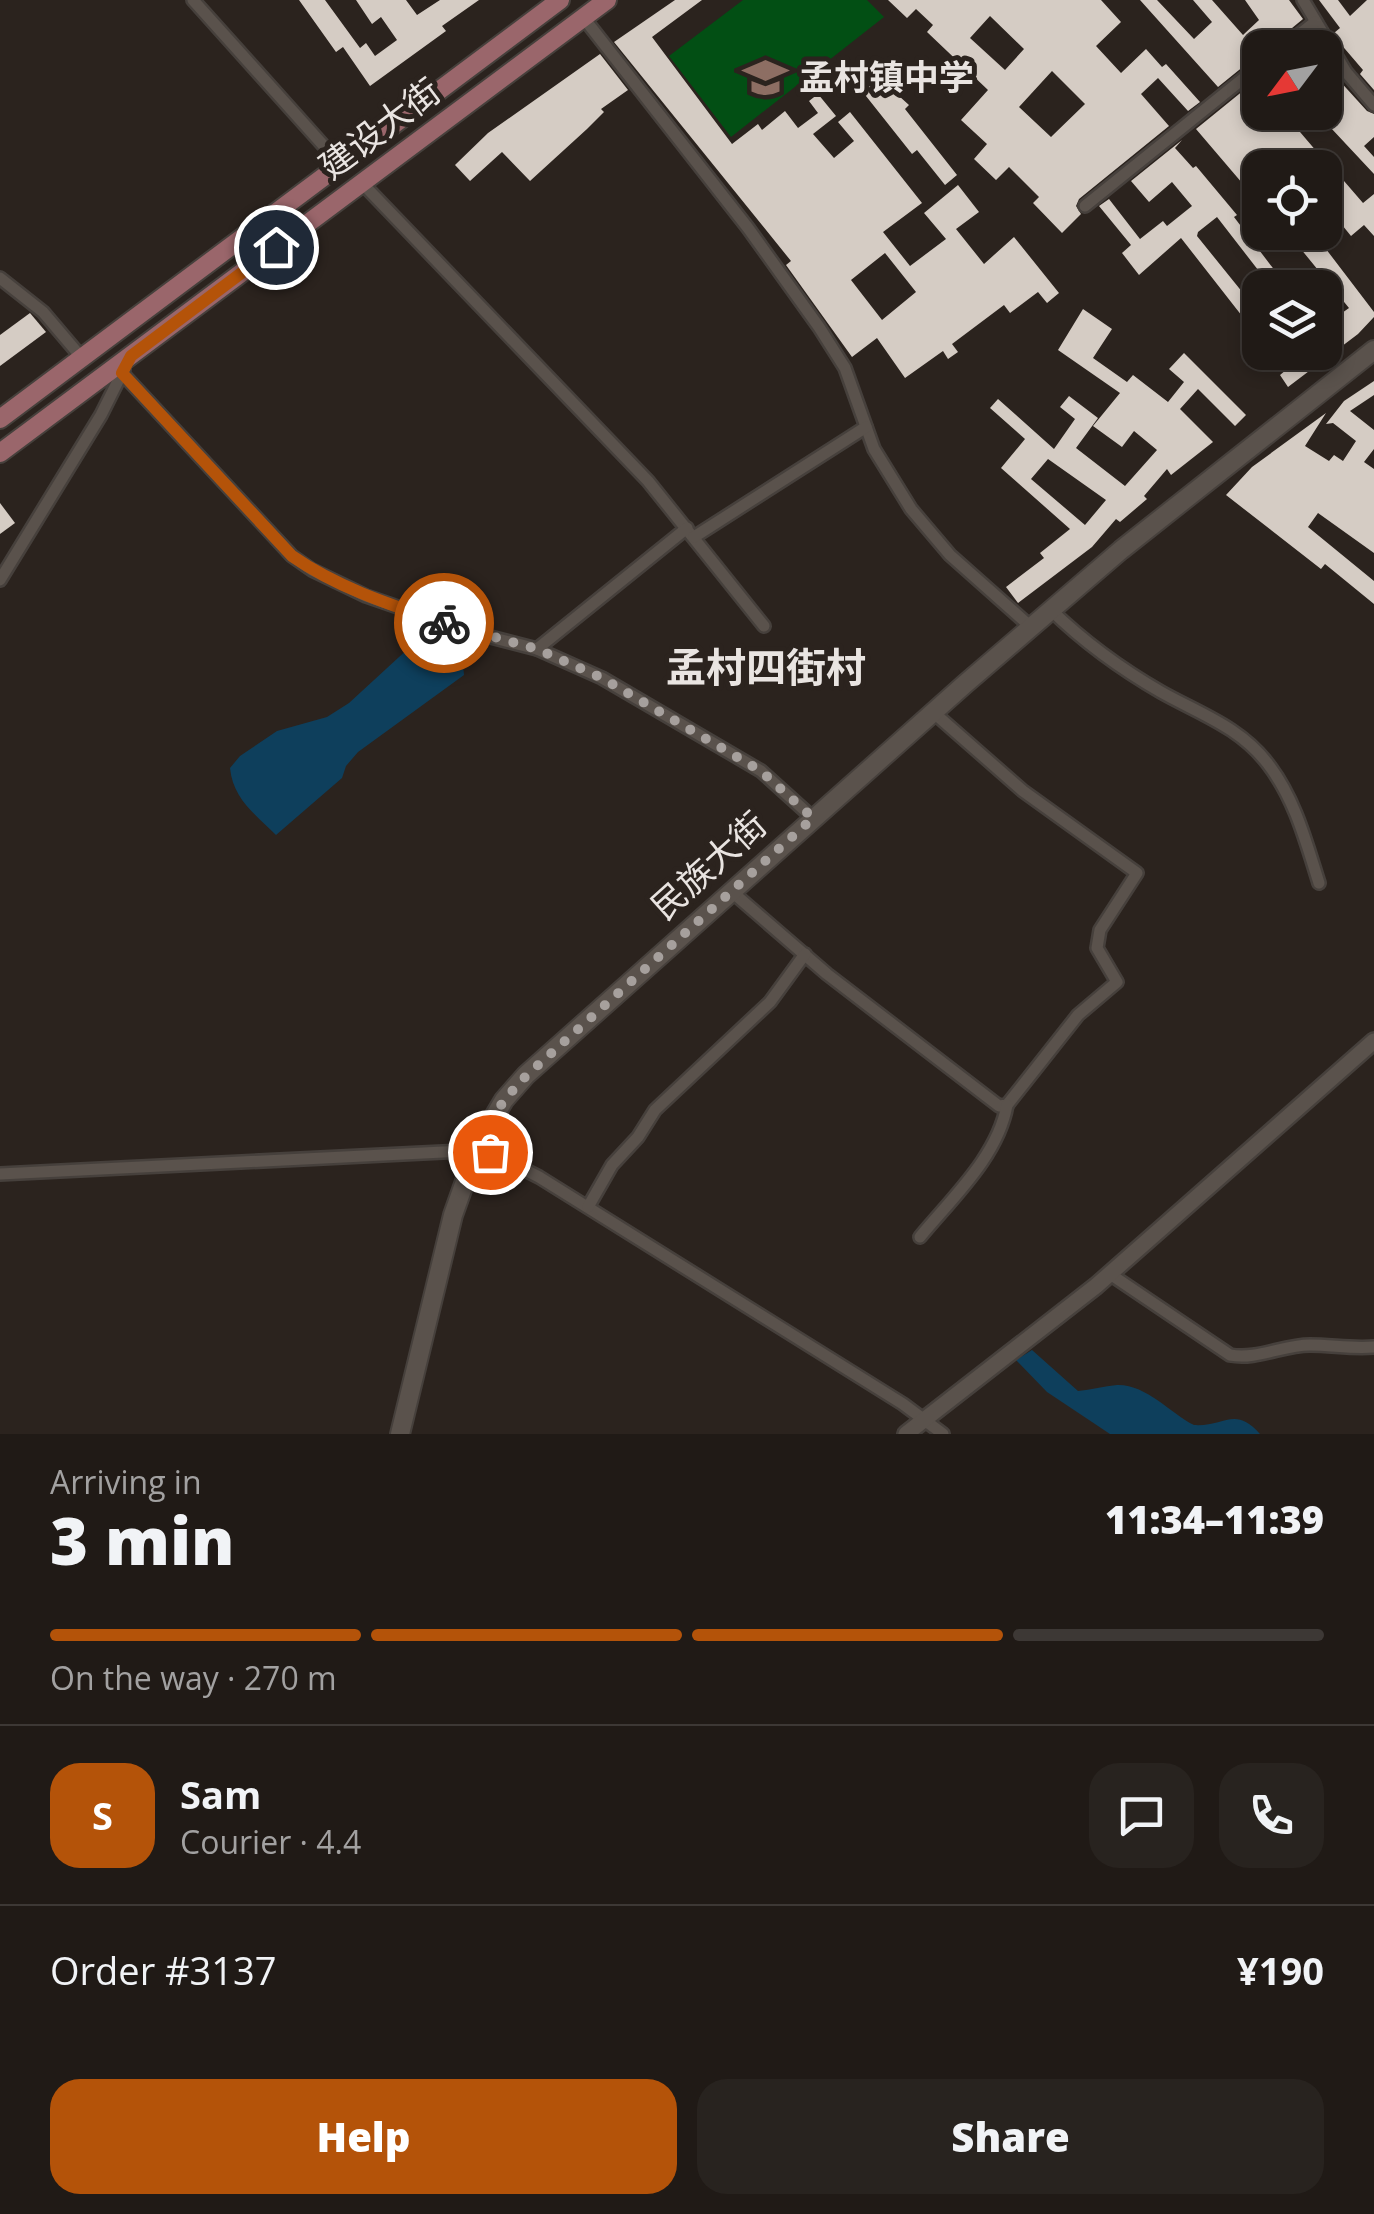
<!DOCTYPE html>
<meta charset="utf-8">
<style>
body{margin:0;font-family:"Open Sans","Noto Sans SC",sans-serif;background:#28231f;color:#f1f3f6;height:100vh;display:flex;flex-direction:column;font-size:38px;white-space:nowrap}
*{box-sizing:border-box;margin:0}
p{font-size:32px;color:#a2a1a1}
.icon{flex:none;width:55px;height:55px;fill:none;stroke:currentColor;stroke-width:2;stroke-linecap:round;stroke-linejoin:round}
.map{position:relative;height:1434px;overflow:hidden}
.details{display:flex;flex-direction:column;background:#201a16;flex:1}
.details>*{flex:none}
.needle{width:65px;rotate:238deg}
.fabs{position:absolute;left:1242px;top:30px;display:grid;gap:20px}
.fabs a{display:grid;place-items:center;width:100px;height:100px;border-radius:20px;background:#201a16;box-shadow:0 5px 15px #0003,0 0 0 2px #3d3835;font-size:50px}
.pin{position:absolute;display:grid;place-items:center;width:85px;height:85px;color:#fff;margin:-42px;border:5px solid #fff;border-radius:50%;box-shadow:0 2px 10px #0007}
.courier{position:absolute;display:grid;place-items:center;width:100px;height:100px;margin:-50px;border:8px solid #b45309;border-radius:50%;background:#fff;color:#222;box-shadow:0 2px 12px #0007}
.summary em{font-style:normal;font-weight:800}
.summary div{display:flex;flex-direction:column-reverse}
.summary{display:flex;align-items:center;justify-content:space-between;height:170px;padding:0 50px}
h1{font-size:65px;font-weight:800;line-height:75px}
.bar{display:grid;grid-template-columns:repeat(4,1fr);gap:15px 10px;align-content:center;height:120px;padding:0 50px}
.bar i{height:12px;border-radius:8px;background:#3d3835}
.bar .current{background:#b45309}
.bar p{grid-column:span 4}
.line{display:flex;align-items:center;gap:25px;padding:0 50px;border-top:2px solid #3d3835}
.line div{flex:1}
.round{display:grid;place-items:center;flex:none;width:105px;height:105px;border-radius:30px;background:#28231f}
.action{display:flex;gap:20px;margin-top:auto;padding:20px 50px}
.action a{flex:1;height:115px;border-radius:30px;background:#b45309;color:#fff;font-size:40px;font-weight:800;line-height:115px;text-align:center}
.action a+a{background:#28231f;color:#f1f3f6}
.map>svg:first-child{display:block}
.green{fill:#024f14}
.water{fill:#0e3f5c}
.building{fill:#d5ccc4;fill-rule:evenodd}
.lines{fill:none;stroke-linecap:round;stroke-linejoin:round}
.minor-casing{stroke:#46403c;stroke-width:16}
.tertiary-casing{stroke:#46403c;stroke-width:20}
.secondary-casing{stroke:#46403c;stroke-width:22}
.primary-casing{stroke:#46403c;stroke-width:22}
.minor{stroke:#5a524c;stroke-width:11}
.tertiary{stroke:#5a524c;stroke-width:15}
.secondary{stroke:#5a524c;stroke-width:18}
.primary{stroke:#9a666b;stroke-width:18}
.done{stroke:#a6a09d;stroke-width:10;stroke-dasharray:0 18}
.route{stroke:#b45309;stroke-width:12}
.labels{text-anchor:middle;stroke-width:10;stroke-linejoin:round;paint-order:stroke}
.poi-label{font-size:35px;font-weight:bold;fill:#e9e4e1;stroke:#2b231e;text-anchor:start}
.street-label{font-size:35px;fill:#e9e4e1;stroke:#2b231e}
.quarter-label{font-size:40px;font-weight:bold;fill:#e9e4e1;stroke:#2b231e}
</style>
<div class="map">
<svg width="1374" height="1434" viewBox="0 0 1374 1434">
<rect width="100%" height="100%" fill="#2b231e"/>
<path class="green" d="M 743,0 L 867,0 L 884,17 L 731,137 L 669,56 Z"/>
<g class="water">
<path d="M 419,642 C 441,642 464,651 464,675 L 358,752 L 346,766 L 342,778 L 276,835 C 255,814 233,799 230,768 L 240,756 L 277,731 L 327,717 L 349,703 L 411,646 Z"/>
<path d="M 1032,1350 L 1078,1391 C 1091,1390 1104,1386 1117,1385 C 1146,1384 1170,1413 1194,1425 C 1224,1427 1235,1405 1260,1434 L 1110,1434 L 1047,1392 L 1016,1360 Z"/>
</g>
<g class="building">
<path d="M 299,0 L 325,0 L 360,48 L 366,43 L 375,56 L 397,40 L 381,17 L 372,24 L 356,0 L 406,0 L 417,15 L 440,0 L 479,0 L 442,26 L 446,31 L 370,86 L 343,47 L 336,52 Z"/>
<path d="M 675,0 L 702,0 L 652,37 L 732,144 L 758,124 L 762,130 L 785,111 L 798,128 L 818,113 L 809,101 L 818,94 L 836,116 L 813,134 L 834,158 L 854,141 L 838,122 L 850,112 L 922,203 L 883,232 L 910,266 L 946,239 L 924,213 L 958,185 L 979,212 L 956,229 L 984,264 L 1014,237 L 1059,293 L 1047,303 L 1038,292 L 1010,313 L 1004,305 L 952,344 L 958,352 L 948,359 L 943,351 L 905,378 L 877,338 L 852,357 L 786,265 L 791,261 L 614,42 ZM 885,253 L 916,292 L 882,320 L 851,280 Z"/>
<path d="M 888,0 L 1101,0 L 1121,22 L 1096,46 L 1121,73 L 1146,49 L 1162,67 L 1166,64 L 1200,102 L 1188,111 L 1158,78 L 1141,94 L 1169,126 L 1079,199 L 1076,206 L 1081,214 L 1062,233 L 1033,203 L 1039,197 L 1009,167 L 996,180 L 974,159 L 987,144 L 961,120 L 988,90 L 927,32 L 933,25 L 916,9 L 907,18 ZM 990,16 L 1024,49 L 1005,70 L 970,38 ZM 1052,71 L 1085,104 L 1051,137 L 1019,107 Z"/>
<path d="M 1140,0 L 1157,0 L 1194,39 L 1212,22 L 1193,0 L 1212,0 L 1243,35 L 1259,20 L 1245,0 L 1289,0 L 1303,19 L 1275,42 L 1260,48 L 1260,53 L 1218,87 Z"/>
<path d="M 1319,0 L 1338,0 L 1350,16 L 1367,0 L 1374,0 L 1374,90 L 1360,74 L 1363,70 L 1339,42 L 1334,33 L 1340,28 Z"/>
<path d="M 600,54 L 628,90 L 601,109 L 604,112 L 587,129 L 530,181 L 502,152 L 470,181 L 455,165 L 488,133 Z"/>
<path d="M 1260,77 L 1260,112 L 1283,112 L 1323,159 L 1312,168 L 1273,168 L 1260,152 L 1260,204 L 1196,129 Z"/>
<path d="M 879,78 L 909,105 L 905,109 L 957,175 L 945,185 L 917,150 L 912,154 L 862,91 Z"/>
<path d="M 1337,78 L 1367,111 L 1374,114 L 1374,137 L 1364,146 L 1374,157 L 1374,174 L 1316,112 L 1325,112 L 1325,89 Z"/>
<path d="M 1182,140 L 1175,148 L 1193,168 L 1196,166 L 1237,215 L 1234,217 L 1288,288 L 1272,288 L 1217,217 L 1198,232 L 1197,236 L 1260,314 L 1260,339 L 1181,238 L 1139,275 L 1122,253 L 1131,245 L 1099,206 L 1109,199 L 1140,239 L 1163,221 L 1167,226 L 1192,206 L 1172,182 L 1149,202 L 1131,181 Z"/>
<path d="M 1325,159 L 1363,203 L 1374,194 L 1374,236 L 1364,225 L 1351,236 L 1325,204 Z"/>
<path d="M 1287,232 L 1313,232 L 1374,312 L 1374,317 L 1358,334 L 1288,387 L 1280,375 L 1286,370 L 1271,352 L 1289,352 L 1297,363 L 1312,352 L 1325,352 L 1325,325 L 1349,308 Z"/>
<path d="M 1083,309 L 1112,329 L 1093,358 L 1127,382 L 1133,375 L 1168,402 L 1184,382 L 1169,369 L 1184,353 L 1246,415 L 1235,426 L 1198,389 L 1180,409 L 1213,442 L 1171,475 L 1167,469 L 1144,496 L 1147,499 L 1120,522 L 1116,519 L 1092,547 L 1018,603 L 1006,587 L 1044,558 L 1040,553 L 1070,529 L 1001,468 L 1025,439 L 990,408 L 998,399 L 1054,449 L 1075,419 L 1060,407 L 1069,396 L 1098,418 L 1076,448 L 1125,486 L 1157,450 L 1134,431 L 1122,447 L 1093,426 L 1120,393 L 1058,350 ZM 1048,459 L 1106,500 L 1085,525 L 1031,479 Z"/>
<path d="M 30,313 L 46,332 L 0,366 L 0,335 Z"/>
<path d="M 1374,381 L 1374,395 L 1350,411 L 1374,430 L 1374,449 L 1364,462 L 1374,469 L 1374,553 L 1318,513 L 1308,527 L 1374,581 L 1374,604 L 1325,564 L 1321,569 L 1226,495 L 1252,467 L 1326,413 L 1305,446 L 1329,461 L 1334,455 L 1343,461 L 1356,441 L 1333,423 L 1326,424 L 1344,401 Z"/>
<path d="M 0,503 L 15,523 L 0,534 Z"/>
</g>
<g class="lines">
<defs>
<g id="minor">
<path d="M 193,0 L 340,164"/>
<path d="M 1303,0 L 1346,72 L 1374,105"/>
<path d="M 583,17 L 748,228 L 819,327 L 845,368 L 874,449 L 911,509 L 950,555 L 1031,627"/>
<path d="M 1282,48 L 1315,22"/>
<path d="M 362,183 L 648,481 L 764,626"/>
<path d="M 1085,206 L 1260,65"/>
<path d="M 0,278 L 43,312 L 82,358"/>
<path d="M 122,373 L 292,556 L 312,570 L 366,596 L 467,631 L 537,649 L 602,678 L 761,771 L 813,818"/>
<path d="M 694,537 L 866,427"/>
<path d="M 0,580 L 101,415 L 124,369"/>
<path d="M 1051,610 C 1084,642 1121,669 1161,692 C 1200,714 1240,727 1268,764 C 1295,799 1306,842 1319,883"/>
<path d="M 537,649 L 687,528"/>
<path d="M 731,891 L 827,974 L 999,1106 L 1007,1105 L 1078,1015 L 1117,982 L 1097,948 L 1100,930 L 1137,873 L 1023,791 L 933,712"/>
<path d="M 0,1174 L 463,1151 L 490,1152 L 539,1177 L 903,1404 L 943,1434"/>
<path d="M 588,1207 L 612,1165 L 638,1137 L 655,1110 L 770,1002 L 805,954"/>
<path d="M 920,1237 C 952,1198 998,1156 1007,1105"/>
<path d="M 1110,1274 L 1230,1355 C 1257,1360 1283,1345 1310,1345 C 1332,1345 1352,1349 1374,1347"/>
</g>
<path id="tertiary" d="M 906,1434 L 1096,1286 L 1374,1041"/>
<path id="secondary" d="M 400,1434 L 453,1215 L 479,1142 L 504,1100 L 526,1075 L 965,684 L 1121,550 L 1374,350"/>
<g id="primary">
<path d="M 0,419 L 560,0"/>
<path d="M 0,453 L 607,0"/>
</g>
</defs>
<use href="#minor" class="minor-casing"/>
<use href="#tertiary" class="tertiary-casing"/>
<use href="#secondary" class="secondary-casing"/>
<use href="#primary" class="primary-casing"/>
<use href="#minor" class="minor"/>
<use href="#tertiary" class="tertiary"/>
<use href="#secondary" class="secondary"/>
<use href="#primary" class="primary"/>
</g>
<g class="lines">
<path class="done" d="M 444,623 L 537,649 L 602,678 L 761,771 L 813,818 L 526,1076 L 504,1100 L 475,1151 L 490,1152"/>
<path class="route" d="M 276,247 L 131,356 L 122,373 L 292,556 C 338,588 391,605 444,623"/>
</g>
<defs>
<symbol id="school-bare" viewBox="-9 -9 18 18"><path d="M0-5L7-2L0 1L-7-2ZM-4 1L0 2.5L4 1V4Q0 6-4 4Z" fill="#8d6e63" stroke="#2b231e" stroke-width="2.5" paint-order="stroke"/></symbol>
</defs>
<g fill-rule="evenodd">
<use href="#school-bare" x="734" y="46" width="63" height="63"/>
</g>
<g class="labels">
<g class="poi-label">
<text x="799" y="90">孟村镇中学</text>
</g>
<g class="street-label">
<text transform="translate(380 129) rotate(-37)" y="12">建设大街</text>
<text transform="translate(709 866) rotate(-42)" y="12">民族大街</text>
</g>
<g class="quarter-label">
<text x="766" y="682">孟村四街村</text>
</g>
</g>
</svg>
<div class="fabs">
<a><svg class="needle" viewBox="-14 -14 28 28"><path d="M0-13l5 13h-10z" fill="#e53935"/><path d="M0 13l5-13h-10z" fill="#a2a1a1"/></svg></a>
<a><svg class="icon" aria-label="locate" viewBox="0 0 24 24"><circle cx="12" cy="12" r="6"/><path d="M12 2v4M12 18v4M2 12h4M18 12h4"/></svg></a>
<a><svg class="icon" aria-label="layers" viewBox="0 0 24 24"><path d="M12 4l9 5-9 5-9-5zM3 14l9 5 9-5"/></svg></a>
</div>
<div class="pin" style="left:490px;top:1152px;background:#ea580c"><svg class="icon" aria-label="bag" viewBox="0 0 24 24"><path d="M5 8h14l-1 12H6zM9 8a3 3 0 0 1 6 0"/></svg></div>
<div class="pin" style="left:276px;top:247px;background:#1f2937"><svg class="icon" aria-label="home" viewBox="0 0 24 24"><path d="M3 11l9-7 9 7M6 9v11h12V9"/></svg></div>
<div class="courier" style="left:444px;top:623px"><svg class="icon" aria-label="bike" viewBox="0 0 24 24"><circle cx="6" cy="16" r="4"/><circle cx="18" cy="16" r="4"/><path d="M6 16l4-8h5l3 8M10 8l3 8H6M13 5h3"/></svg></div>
</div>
<section class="details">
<div class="summary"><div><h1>3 min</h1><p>Arriving in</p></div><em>11:34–11:39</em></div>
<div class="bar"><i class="current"></i><i class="current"></i><i class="current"></i><i></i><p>On the way · 270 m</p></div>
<div class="line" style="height:180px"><b class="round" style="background:#b45309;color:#fff">S</b><div><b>Sam</b><p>Courier · 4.4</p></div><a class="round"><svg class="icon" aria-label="chat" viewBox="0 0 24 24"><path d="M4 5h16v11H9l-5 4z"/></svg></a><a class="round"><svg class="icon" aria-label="phone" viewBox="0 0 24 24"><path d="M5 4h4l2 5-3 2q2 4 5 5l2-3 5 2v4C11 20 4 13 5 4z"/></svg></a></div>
<div class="line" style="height:130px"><div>Order #3137</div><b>¥190</b></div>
<div class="action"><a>Help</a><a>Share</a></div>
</section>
